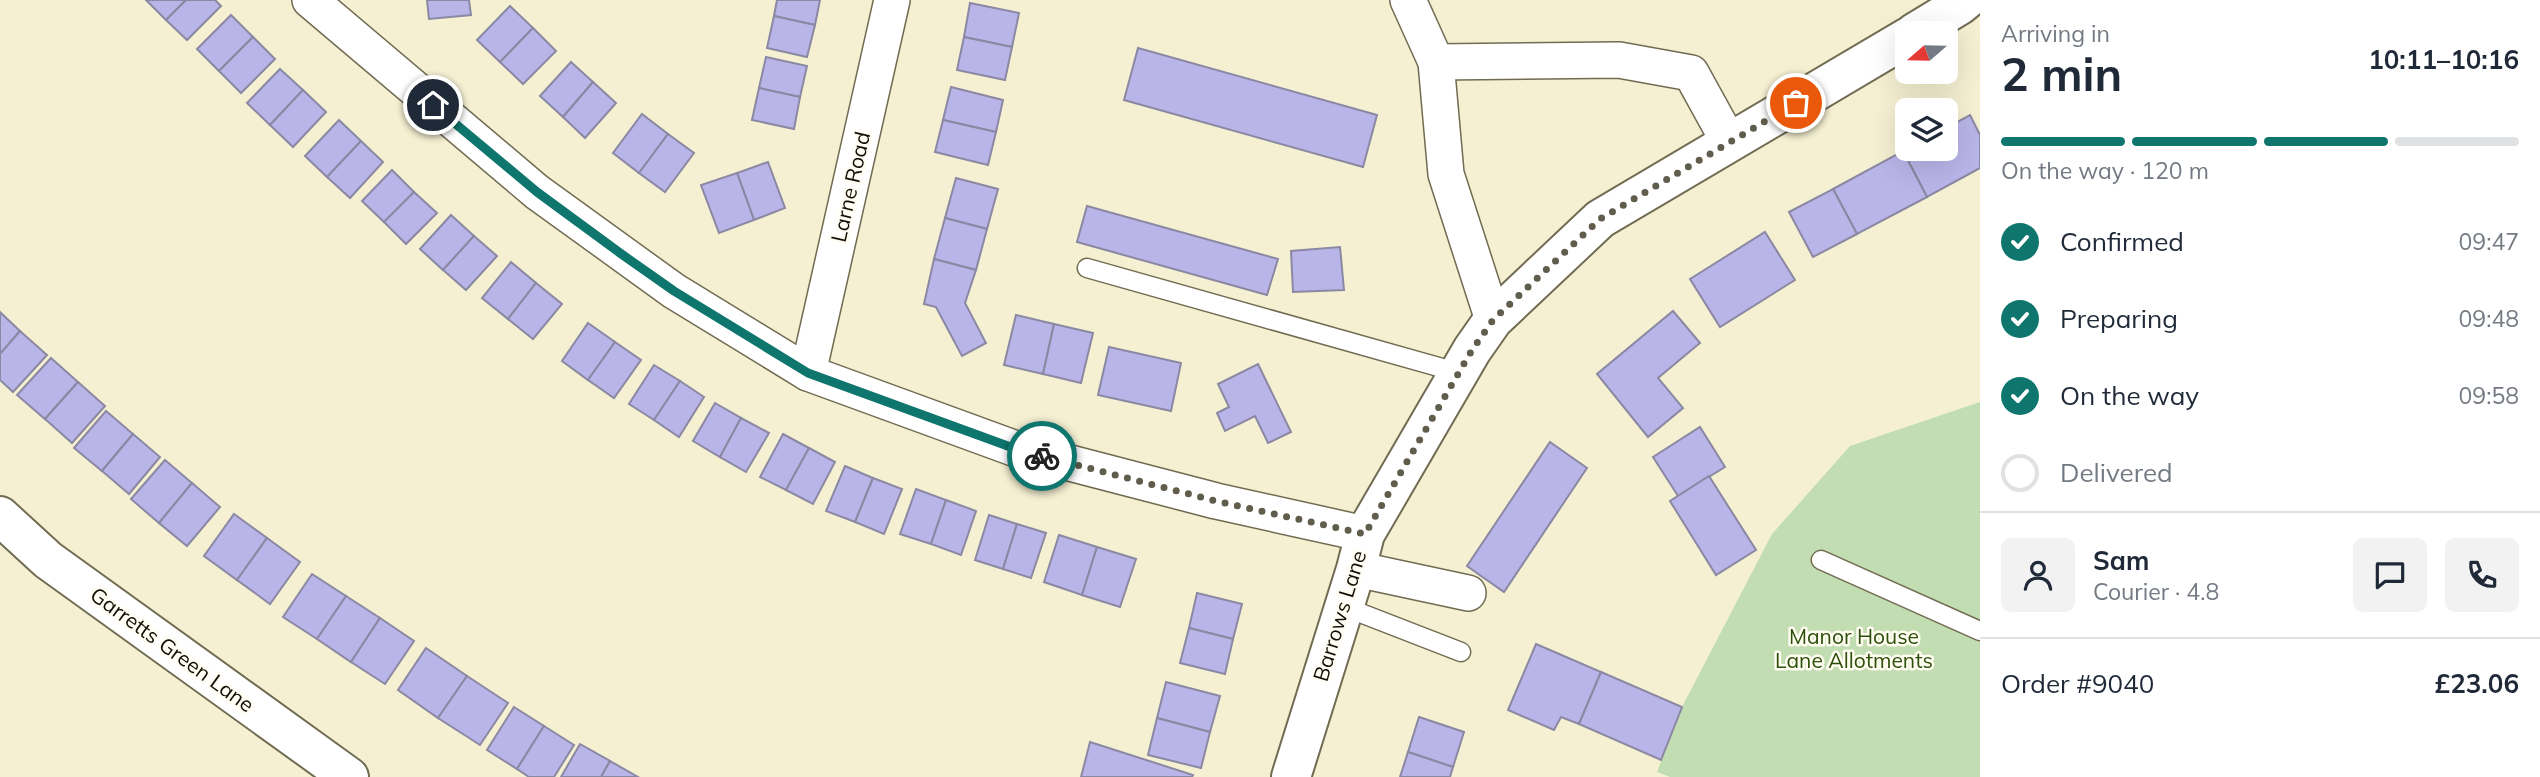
<!DOCTYPE html>
<meta charset="utf-8">
<style>
body{margin:0;font-family:Mulish,sans-serif;background:#f2f2f3;color:#1f2937;height:100vh;display:flex;flex-direction:column;font-size:26px;white-space:nowrap}
*{box-sizing:border-box;margin:0}
p{font-size:23px;color:#747a83}
.icon{flex:none;width:38px;height:38px;fill:none;stroke:currentColor;stroke-width:2;stroke-linecap:round;stroke-linejoin:round}
.map{position:relative;flex:1;overflow:hidden}
.side{display:flex;flex-direction:column;background:#fff;width:560px}
.side>*{flex:none}
.needle{width:46px;rotate:250deg}
.controls{position:absolute;left:1895px;top:21px;display:grid;gap:14px}
.controls a{display:grid;place-items:center;width:63px;height:63px;border-radius:10px;background:#fff;box-shadow:0 7px 28px #0002;font-size:35px}
.pin{position:absolute;display:grid;place-items:center;width:60px;height:60px;color:#fff;margin:-30px;border:4px solid #fff;border-radius:50%;box-shadow:0 2px 7px #0007}
.courier{position:absolute;display:grid;place-items:center;width:70px;height:70px;margin:-35px;border:5px solid #0f766e;border-radius:50%;background:#fff;color:#222;box-shadow:0 2px 9px #0007}
.overview em{font-style:normal;font-weight:700}
.overview div{display:flex;flex-direction:column-reverse}
.overview{display:flex;align-items:center;justify-content:space-between;height:119px;padding:0 21px}
h1{font-size:46px;font-weight:700;line-height:52px}
.bar{display:grid;grid-template-columns:repeat(4,1fr);gap:10px 7px;align-content:center;height:84px;padding:0 21px}
.bar i{height:9px;border-radius:5px;background:#e0e1e3}
.bar .active{background:#0f766e}
.bar p{grid-column:span 4}
.line{display:flex;align-items:center;gap:18px;padding:0 21px;border-top:2px solid #e0e1e3}
.line div{flex:1}
.round{display:grid;place-items:center;flex:none;width:74px;height:74px;border-radius:10px;background:#f2f2f3}
ol{padding:0 21px;list-style:none}
li{display:flex;align-items:center;gap:21px;height:77px}
li p{margin-inline-start:auto}
li .icon{padding:7px;border-radius:50%;background:#0f766e;color:#fff;stroke-width:4}
li:last-child{color:#747a83}
li i{width:38px;height:38px;border:4px solid #e0e1e3;border-radius:50%}
main{display:flex;flex:1;min-height:0}
.map>svg:first-child{display:block}
.green{fill:#c2ddb1}
.building{fill:#bab5e9;stroke:#8a88a2;stroke-width:2}
.lines{fill:none;stroke-linecap:round;stroke-linejoin:round}
.lane-casing{stroke:#716b52;stroke-width:21}
.street-casing{stroke:#716b52;stroke-width:38}
.secondary-casing{stroke:#716b52;stroke-width:42}
.lane{stroke:#fff;stroke-width:18}
.street{stroke:#fff;stroke-width:35}
.secondary{stroke:#fff;stroke-width:38}
.done{stroke:#605d4d;stroke-width:7;stroke-dasharray:0 12.6}
.route{stroke:#0f766e;stroke-width:9}
.labels{text-anchor:middle;stroke-width:5;stroke-linejoin:round;paint-order:stroke}
.street-label{font-size:21px;fill:#100e05;stroke:#fffcf1}
.park-label{font-size:21px;fill:#2c4f09;stroke:#fffcf1}
</style>
<main>
<div class="map">
<svg width="1980" height="777" viewBox="0 0 1980 777">
<rect width="100%" height="100%" fill="#f5f0d2"/>
<path class="green" d="M 1980,402 L 1980,777 L 1670,777 L 1657,772 L 1682,707 L 1772,534 L 1850,446 Z"/>
<g class="building">
<path d="M 146,0 L 186,0 L 166,20 Z"/>
<path d="M 186,0 L 215,0 L 221,6 L 187,40 L 166,20 Z"/>
<path d="M 427,0 L 469,0 L 471,15 L 429,19 Z"/>
<path d="M 777,0 L 820,0 L 815,25 L 774,16 Z"/>
<path d="M 970,3 L 1019,13 L 1012,47 L 964,37 Z"/>
<path d="M 510,6 L 533,28 L 500,62 L 477,40 Z"/>
<path d="M 231,15 L 253,37 L 219,71 L 197,49 Z"/>
<path d="M 774,16 L 815,25 L 807,57 L 767,48 Z"/>
<path d="M 533,28 L 556,51 L 523,84 L 500,62 Z"/>
<path d="M 253,37 L 275,59 L 241,93 L 219,71 Z"/>
<path d="M 964,37 L 1012,47 L 1005,80 L 957,70 Z"/>
<path d="M 1138,48 L 1377,115 L 1363,167 L 1124,100 Z"/>
<path d="M 766,57 L 807,66 L 800,97 L 759,88 Z"/>
<path d="M 571,62 L 593,82 L 563,117 L 540,96 Z"/>
<path d="M 280,69 L 303,90 L 270,125 L 247,103 Z"/>
<path d="M 593,82 L 616,103 L 585,138 L 563,117 Z"/>
<path d="M 951,87 L 1003,100 L 996,132 L 943,120 Z"/>
<path d="M 759,88 L 800,97 L 794,129 L 752,120 Z"/>
<path d="M 303,90 L 326,112 L 293,147 L 270,125 Z"/>
<path d="M 642,114 L 668,134 L 639,173 L 613,153 Z"/>
<path d="M 1970,115 L 1980,135 L 1980,168 L 1927,197 L 1903,151 L 1908,149 L 1946,149 L 1946,128 Z"/>
<path d="M 339,120 L 361,141 L 327,177 L 305,156 Z"/>
<path d="M 943,120 L 996,132 L 988,165 L 935,152 Z"/>
<path d="M 668,134 L 694,153 L 665,192 L 639,173 Z"/>
<path d="M 361,141 L 383,162 L 350,198 L 327,177 Z"/>
<path d="M 1903,151 L 1927,197 L 1857,234 L 1833,189 Z"/>
<path d="M 768,162 L 785,208 L 754,220 L 737,173 Z"/>
<path d="M 392,170 L 414,192 L 384,222 L 362,201 Z"/>
<path d="M 737,173 L 754,220 L 719,233 L 701,185 Z"/>
<path d="M 956,178 L 998,189 L 987,229 L 945,218 Z"/>
<path d="M 1833,189 L 1857,234 L 1813,257 L 1789,212 Z"/>
<path d="M 414,192 L 437,213 L 406,244 L 384,222 Z"/>
<path d="M 1087,206 L 1278,259 L 1267,295 L 1077,242 Z"/>
<path d="M 451,215 L 474,236 L 443,270 L 420,249 Z"/>
<path d="M 945,218 L 987,229 L 976,270 L 934,259 Z"/>
<path d="M 1765,232 L 1795,280 L 1720,327 L 1690,279 Z"/>
<path d="M 474,236 L 497,256 L 466,290 L 443,270 Z"/>
<path d="M 1340,247 L 1344,290 L 1293,292 L 1291,251 Z"/>
<path d="M 934,259 L 976,270 L 965,303 L 986,343 L 962,356 L 936,307 L 924,304 Z"/>
<path d="M 511,262 L 536,283 L 508,319 L 482,298 Z"/>
<path d="M 536,283 L 562,304 L 533,339 L 508,319 Z"/>
<path d="M 1673,311 L 1700,343 L 1658,378 L 1683,408 L 1648,437 L 1597,374 Z"/>
<path d="M 0,312 L 20,331 L 0,354 Z"/>
<path d="M 1016,315 L 1054,324 L 1043,374 L 1004,365 Z"/>
<path d="M 588,323 L 615,342 L 588,380 L 562,361 Z"/>
<path d="M 1054,324 L 1093,333 L 1081,383 L 1043,374 Z"/>
<path d="M 20,331 L 47,355 L 13,392 L 0,380 L 0,354 Z"/>
<path d="M 615,342 L 641,360 L 614,398 L 588,380 Z"/>
<path d="M 1109,347 L 1181,363 L 1171,411 L 1098,395 Z"/>
<path d="M 51,358 L 78,382 L 45,419 L 17,395 Z"/>
<path d="M 1258,364 L 1291,432 L 1268,443 L 1255,416 L 1225,431 L 1217,413 L 1229,407 L 1218,384 Z"/>
<path d="M 654,365 L 680,381 L 654,420 L 629,404 Z"/>
<path d="M 680,381 L 704,397 L 679,437 L 654,420 Z"/>
<path d="M 78,382 L 105,406 L 72,443 L 45,419 Z"/>
<path d="M 715,403 L 741,418 L 720,457 L 693,441 Z"/>
<path d="M 106,411 L 133,434 L 102,471 L 74,448 Z"/>
<path d="M 741,418 L 769,433 L 746,472 L 720,457 Z"/>
<path d="M 1700,427 L 1725,467 L 1678,496 L 1653,457 Z"/>
<path d="M 133,434 L 160,457 L 129,494 L 102,471 Z"/>
<path d="M 783,434 L 809,448 L 786,490 L 760,477 Z"/>
<path d="M 1550,442 L 1587,468 L 1504,592 L 1467,566 Z"/>
<path d="M 809,448 L 835,462 L 813,504 L 786,490 Z"/>
<path d="M 165,460 L 192,483 L 159,523 L 131,499 Z"/>
<path d="M 845,466 L 873,478 L 855,522 L 826,511 Z"/>
<path d="M 1709,476 L 1756,550 L 1716,575 L 1670,501 Z"/>
<path d="M 873,478 L 902,489 L 884,534 L 855,522 Z"/>
<path d="M 192,483 L 220,507 L 187,546 L 159,523 Z"/>
<path d="M 916,489 L 946,500 L 931,544 L 900,534 Z"/>
<path d="M 946,500 L 976,511 L 961,555 L 931,544 Z"/>
<path d="M 234,514 L 267,538 L 237,580 L 204,556 Z"/>
<path d="M 989,515 L 1017,524 L 1003,569 L 975,560 Z"/>
<path d="M 1017,524 L 1046,533 L 1031,578 L 1003,569 Z"/>
<path d="M 1059,535 L 1097,547 L 1082,595 L 1044,582 Z"/>
<path d="M 267,538 L 300,562 L 270,604 L 237,580 Z"/>
<path d="M 1097,547 L 1136,559 L 1120,607 L 1082,595 Z"/>
<path d="M 312,574 L 346,596 L 317,639 L 283,617 Z"/>
<path d="M 1197,593 L 1242,604 L 1233,639 L 1189,628 Z"/>
<path d="M 346,596 L 380,618 L 351,662 L 317,639 Z"/>
<path d="M 380,618 L 414,641 L 385,684 L 351,662 Z"/>
<path d="M 1189,628 L 1233,639 L 1225,674 L 1180,663 Z"/>
<path d="M 1536,644 L 1601,672 L 1579,724 L 1561,717 L 1554,730 L 1508,710 Z"/>
<path d="M 426,648 L 467,676 L 438,718 L 398,690 Z"/>
<path d="M 1601,672 L 1682,707 L 1661,760 L 1579,724 Z"/>
<path d="M 467,676 L 508,703 L 480,745 L 438,718 Z"/>
<path d="M 1166,682 L 1220,696 L 1210,732 L 1157,718 Z"/>
<path d="M 514,707 L 544,726 L 517,769 L 487,750 Z"/>
<path d="M 1419,717 L 1464,732 L 1453,767 L 1408,752 Z"/>
<path d="M 1157,718 L 1210,732 L 1201,768 L 1148,755 Z"/>
<path d="M 544,726 L 574,745 L 554,777 L 529,777 L 517,769 Z"/>
<path d="M 1090,742 L 1193,775 L 1192,777 L 1081,777 Z"/>
<path d="M 580,744 L 610,761 L 601,777 L 561,777 Z"/>
<path d="M 1408,752 L 1453,767 L 1450,777 L 1400,777 Z"/>
<path d="M 610,761 L 638,777 L 601,777 Z"/>
</g>
<g class="lines">
<defs>
<g id="lane">
<path d="M 1087,268 L 1460,373"/>
<path d="M 1821,560 L 1980,631"/>
<path d="M 1345,607 L 1461,652"/>
</g>
<g id="street">
<path d="M 310,0 L 537,192 L 674,291 L 808,373 L 1016,449 L 1216,501 L 1365,534"/>
<path d="M 1408,0 L 1436,62 L 1446,174 L 1493,320"/>
<path d="M 1436,62 L 1619,60 L 1691,73 L 1729,142"/>
<path d="M 808,373 L 892,0"/>
<path d="M 1356,569 L 1468,593"/>
</g>
<g id="secondary">
<path d="M 1914,33 L 1960,5 L 1966,0"/>
<path d="M 0,516 L 48,560 L 349,777"/>
<path d="M 1291,777 L 1356,569 L 1365,534 L 1472,350 L 1493,320 L 1600,219 L 1908,37"/>
</g>
</defs>
<use href="#lane" class="lane-casing"/>
<use href="#street" class="street-casing"/>
<use href="#secondary" class="secondary-casing"/>
<use href="#lane" class="lane"/>
<use href="#street" class="street"/>
<use href="#secondary" class="secondary"/>
</g>
<g class="lines">
<path class="done" d="M 1042,456 L 1216,501 L 1365,534 L 1472,350 L 1493,320 L 1600,219 L 1796,103"/>
<path class="route" d="M 433,105 L 537,192 L 620,253 L 674,291 L 808,373 L 1016,449 L 1042,456"/>
</g>
<g class="labels">
<g class="street-label">
<text transform="translate(851 187) rotate(-77)" y="7">Larne Road</text>
<text transform="translate(1340 616) rotate(-73)" y="7">Barrows Lane</text>
<text transform="translate(172 650) rotate(36)" y="7">Garretts Green Lane</text>
</g>
<g class="park-label">
<text x="1854" y="644">Manor House<tspan x="1854" dy="24">Lane Allotments</tspan></text>
</g>
</g>
</svg>
<div class="controls">
<a><svg class="needle" viewBox="-14 -14 28 28"><path d="M0-13l5 13h-10z" fill="#e53935"/><path d="M0 13l5-13h-10z" fill="#747a83"/></svg></a>
<a><svg class="icon" aria-label="layers" viewBox="0 0 24 24"><path d="M12 4l9 5-9 5-9-5zM3 14l9 5 9-5"/></svg></a>
</div>
<div class="pin" style="left:1796px;top:103px;background:#ea580c"><svg class="icon" aria-label="bag" viewBox="0 0 24 24"><path d="M5 8h14l-1 12H6zM9 8a3 3 0 0 1 6 0"/></svg></div>
<div class="pin" style="left:433px;top:105px;background:#1f2937"><svg class="icon" aria-label="home" viewBox="0 0 24 24"><path d="M3 11l9-7 9 7M6 9v11h12V9"/></svg></div>
<div class="courier" style="left:1042px;top:456px"><svg class="icon" aria-label="bike" viewBox="0 0 24 24"><circle cx="6" cy="16" r="4"/><circle cx="18" cy="16" r="4"/><path d="M6 16l4-8h5l3 8M10 8l3 8H6M13 5h3"/></svg></div>
</div>
<section class="side">
<div class="overview"><div><h1>2 min</h1><p>Arriving in</p></div><em>10:11–10:16</em></div>
<div class="bar"><i class="active"></i><i class="active"></i><i class="active"></i><i></i><p>On the way · 120 m</p></div>
<ol>
<li><svg class="icon" aria-label="check" viewBox="0 0 24 24"><path d="M5 12l5 5 9-10"/></svg>Confirmed<p>09:47</p></li>
<li><svg class="icon" aria-label="check" viewBox="0 0 24 24"><path d="M5 12l5 5 9-10"/></svg>Preparing<p>09:48</p></li>
<li><svg class="icon" aria-label="check" viewBox="0 0 24 24"><path d="M5 12l5 5 9-10"/></svg>On the way<p>09:58</p></li>
<li><i></i>Delivered</li>
</ol>
<div class="line" style="height:126px"><a class="round"><svg class="icon" aria-label="person" viewBox="0 0 24 24"><circle cx="12" cy="8" r="4"/><path d="M4 21q1-7 8-7t8 7"/></svg></a><div><b>Sam</b><p>Courier · 4.8</p></div><a class="round"><svg class="icon" aria-label="chat" viewBox="0 0 24 24"><path d="M4 5h16v11H9l-5 4z"/></svg></a><a class="round"><svg class="icon" aria-label="phone" viewBox="0 0 24 24"><path d="M5 4h4l2 5-3 2q2 4 5 5l2-3 5 2v4C11 20 4 13 5 4z"/></svg></a></div>
<div class="line" style="height:91px"><div>Order #9040</div><b>£23.06</b></div>
</section>
</main>
